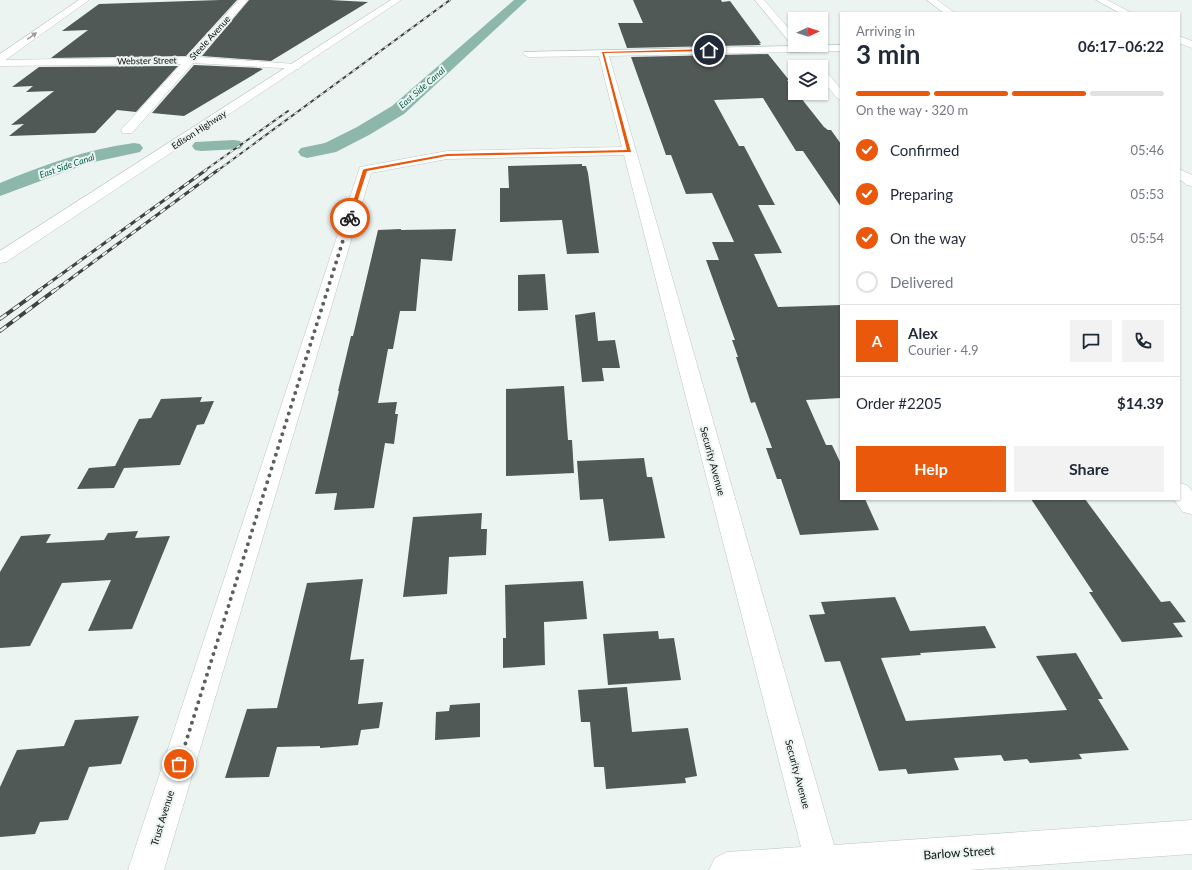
<!DOCTYPE html>
<meta charset="utf-8">
<style>
body{margin:0;font-family:Lato,sans-serif;background:#f2f2f3;color:#1f2937;height:100vh;display:flex;flex-direction:column;font-size:15px;white-space:nowrap}
*{box-sizing:border-box;margin:0}
p{font-size:13px;color:#747a83}
.icon{flex:none;width:22px;height:22px;fill:none;stroke:currentColor;stroke-width:2;stroke-linecap:round;stroke-linejoin:round}
.map{position:relative;flex:1;overflow:hidden}
.sheet{position:absolute;left:840px;top:12px;width:340px;height:488px;display:flex;flex-direction:column;background:#fff;border-radius:0px;box-shadow:0 1px 3px #0004}
.sheet>*{flex:none}
.needle{width:26px;rotate:86deg}
.fabs{position:absolute;left:788px;top:12px;display:grid;gap:8px}
.fabs a{display:grid;place-items:center;width:40px;height:40px;border-radius:0px;background:#fff;box-shadow:0 1px 3px #0004;font-size:20px}
.pin{position:absolute;display:grid;place-items:center;width:34px;height:34px;color:#fff;margin:-17px;border:2px solid #fff;border-radius:50%;box-shadow:0 1px 4px #0007}
.courier{position:absolute;display:grid;place-items:center;width:40px;height:40px;margin:-20px;border:3px solid #ea580c;border-radius:50%;background:#fff;color:#222;box-shadow:0 1px 5px #0007}
.summary em{font-style:normal;font-weight:700}
.summary div{display:flex;flex-direction:column-reverse}
.summary{display:flex;align-items:center;justify-content:space-between;height:68px;padding:0 16px}
h1{font-size:26px;font-weight:700;line-height:30px}
.bar{display:grid;grid-template-columns:repeat(4,1fr);gap:6px 4px;align-content:center;height:48px;padding:0 16px}
.bar i{height:5px;border-radius:3px;background:#e0e1e3}
.bar .current{background:#ea580c}
.bar p{grid-column:span 4}
.line{display:flex;align-items:center;gap:10px;padding:0 16px;border-top:1px solid #e0e1e3}
.line div{flex:1}
.round{display:grid;place-items:center;flex:none;width:42px;height:42px;border-radius:0px;background:#f2f2f3}
ol{padding:0 16px;list-style:none}
li{display:flex;align-items:center;gap:12px;height:44px}
li p{margin-inline-start:auto}
li .icon{padding:4px;border-radius:50%;background:#ea580c;color:#fff;stroke-width:4}
li:last-child{color:#747a83}
li i{width:22px;height:22px;border:2px solid #e0e1e3;border-radius:50%}
.action{display:flex;gap:8px;margin-top:auto;padding:8px 16px}
.action a{flex:1;height:46px;border-radius:0px;background:#ea580c;color:#fff;font-size:16px;font-weight:700;line-height:46px;text-align:center}
.action a+a{background:#f2f2f3;color:#1f2937}
.map>svg:first-child{display:block}
.lines{fill:none;stroke-linecap:round;stroke-linejoin:round}
.canal{fill:#8db7ab;fill-rule:evenodd}
.building{fill:#505956}
.street-casing{stroke:#bec7c4;stroke-width:1}
.secondary-casing{stroke:#bec7c4;stroke-width:1}
.primary-casing{stroke:#bec7c4;stroke-width:1}
.street{fill:#fff;fill-rule:evenodd}
.secondary{fill:#fff;fill-rule:evenodd}
.primary{fill:#fff;fill-rule:evenodd}
.rail-far2-casing{stroke:#3f4341;stroke-width:2}
.rail-far1-casing{stroke:#3f4341;stroke-width:3}
.rail-casing{stroke:#3f4341;stroke-width:4}
.rail-far2{stroke:#ebf4f1;stroke-width:1.5;stroke-dasharray:4;stroke-linecap:butt}
.rail-far1{stroke:#ebf4f1;stroke-width:2;stroke-dasharray:6;stroke-linecap:butt}
.rail{stroke:#ebf4f1;stroke-width:2.5;stroke-dasharray:8;stroke-linecap:butt}
.oneway{fill:#9e9f9f}
.route{fill:#ea580c}
.done{stroke:#5b605e;stroke-width:4;stroke-dasharray:0 7.2}
.labels{text-anchor:middle;stroke-width:4;stroke-linejoin:round;paint-order:stroke}
.far-street-label{font-size:9px;fill:#0d100f;stroke:#ebf4f1}
.far-water-label{font-size:9px;font-style:italic;fill:#055c4d;stroke:#ebf4f1}
.street-label{font-size:10px;fill:#0d100f;stroke:#ebf4f1}
.near-street-label{font-size:12px;fill:#0d100f;stroke:#ebf4f1}
</style>
<div class="map">
<svg width="1192" height="870" viewBox="0 0 1192 870">
<rect width="100%" height="100%" fill="#ebf4f1"/>
<g class="lines">
<g class="canal">
<path d="M 514,0 L 527,0 L 404,114 L 369,135 L 336,152 L 307,158 L 301,156 L 298,152 L 301,148 L 325,143 L 357,127 L 392,106 Z"/>
<path d="M 234,140 L 240,141 L 243,145 L 240,149 L 201,151 L 195,150 L 192,146 L 195,142 Z"/>
<path d="M 134,143 L 140,144 L 143,148 L 140,152 L 89,163 L 0,196 L 0,183 C 44,165 87,149 134,143 Z"/>
</g>
</g>
<g class="building">
<path d="M 220,0 L 237,0 L 186,56 L 51,58 L 88,30 L 62,31 L 99,4 Z"/>
<path d="M 249,0 L 330,0 L 368,2 L 271,61 L 202,56 Z"/>
<path d="M 633,0 L 721,0 L 722,2 L 730,1 L 761,43 L 759,43 L 761,45 L 627,48 L 618,23 L 643,23 Z"/>
<path d="M 768,54 L 789,80 L 787,80 L 795,90 L 795,93 L 797,93 L 824,127 L 828,130 L 831,130 L 841,144 L 841,207 L 803,151 L 796,151 L 763,98 L 714,100 L 739,146 L 744,146 L 775,205 L 758,205 L 782,253 L 754,254 L 778,307 L 841,305 L 841,398 L 806,400 L 826,445 L 832,445 L 841,464 L 841,499 L 865,499 L 879,530 L 800,535 L 781,479 L 777,479 L 766,448 L 772,448 L 755,402 L 751,403 L 736,357 L 738,357 L 732,340 L 735,340 L 706,260 L 719,260 L 712,242 L 734,242 L 712,193 L 686,194 L 671,155 L 666,155 L 631,57 Z"/>
<path d="M 194,65 L 259,68 L 263,69 L 184,116 L 152,113 Z"/>
<path d="M 178,66 L 136,112 L 117,110 L 95,133 L 9,136 L 24,124 L 11,125 L 54,91 L 26,92 L 33,86 L 12,87 L 39,67 Z"/>
<path d="M 582,164 L 582,166 L 586,166 L 588,173 L 599,253 L 567,254 L 562,220 L 500,222 L 500,188 L 509,188 L 508,166 Z"/>
<path d="M 401,229 L 401,230 L 456,229 L 452,261 L 421,259 L 416,311 L 400,311 L 393,349 L 388,349 L 378,403 L 397,402 L 395,414 L 398,414 L 394,444 L 385,443 L 374,508 L 334,510 L 337,493 L 315,494 L 339,391 L 338,391 L 351,336 L 353,336 L 378,230 Z"/>
<path d="M 545,274 L 548,310 L 518,311 L 518,275 Z"/>
<path d="M 595,312 L 598,341 L 615,340 L 620,368 L 602,368 L 604,381 L 582,382 L 575,315 Z"/>
<path d="M 564,386 L 568,440 L 572,440 L 574,473 L 506,476 L 506,389 Z"/>
<path d="M 202,397 L 200,402 L 214,401 L 204,424 L 197,425 L 180,465 L 124,468 L 114,488 L 77,489 L 89,468 L 115,466 L 139,419 L 151,418 L 161,399 Z"/>
<path d="M 644,458 L 647,477 L 652,477 L 665,538 L 609,541 L 603,499 L 580,500 L 577,461 Z"/>
<path d="M 1031,499 L 1085,499 L 1161,602 L 1170,601 L 1186,622 L 1173,623 L 1183,637 L 1122,642 L 1089,592 L 1093,592 Z"/>
<path d="M 482,513 L 481,529 L 487,529 L 486,555 L 449,557 L 447,594 L 403,597 L 413,517 Z"/>
<path d="M 138,531 L 135,538 L 170,536 L 132,629 L 88,631 L 111,580 L 62,583 L 30,646 L 0,648 L 0,572 L 21,536 L 51,534 L 46,543 L 104,540 L 108,533 Z"/>
<path d="M 363,579 L 350,660 L 364,659 L 358,704 L 383,702 L 379,728 L 361,730 L 358,745 L 320,748 L 320,746 L 277,747 L 269,777 L 225,778 L 247,709 L 277,708 L 307,583 Z"/>
<path d="M 583,581 L 587,619 L 544,622 L 545,665 L 503,668 L 503,638 L 506,638 L 505,585 Z"/>
<path d="M 895,597 L 910,631 L 985,626 L 996,648 L 920,653 L 921,655 L 881,658 L 906,721 L 1067,710 L 1036,656 L 1076,653 L 1103,699 L 1098,699 L 1129,750 L 1079,754 L 1082,759 L 1030,763 L 1027,759 L 1004,761 L 1001,755 L 954,758 L 959,770 L 908,774 L 906,769 L 879,771 L 840,661 L 825,662 L 809,615 L 825,614 L 821,602 Z"/>
<path d="M 658,631 L 659,639 L 674,638 L 681,680 L 608,685 L 603,634 Z"/>
<path d="M 627,687 L 632,732 L 688,728 L 697,776 L 685,778 L 686,783 L 606,789 L 604,767 L 594,767 L 590,722 L 581,722 L 578,690 Z"/>
<path d="M 480,703 L 480,737 L 435,740 L 436,712 L 449,711 L 450,705 Z"/>
<path d="M 139,716 L 121,764 L 89,767 L 68,820 L 40,822 L 35,834 L 0,837 L 0,787 L 17,750 L 64,746 L 75,720 Z"/>
</g>
<g class="lines">
<defs>
<g id="street">
<path d="M 239,0 L 248,0 L 199,57 L 295,64 L 299,65 L 300,67 L 299,69 L 193,63 L 132,133 L 122,133 L 121,130 L 181,64 L 0,66 L 0,60 L 187,57 Z"/>
<path d="M 755,0 L 764,0 L 795,36 L 795,45 L 791,44 Z"/>
<path d="M 927,0 L 937,0 L 955,13 L 944,13 Z"/>
<path d="M 1096,0 L 1107,0 L 1132,13 L 1120,13 Z"/>
<path d="M 1179,36 L 1192,41 L 1192,48 L 1179,43 Z"/>
<path d="M 841,45 L 841,51 L 609,56 L 834,845 L 1192,820 L 1192,854 L 968,870 L 709,870 L 715,858 L 727,852 L 801,847 L 624,155 L 447,159 L 371,173 L 164,870 L 128,870 L 360,167 L 447,151 L 622,147 L 599,56 L 528,57 L 523,54 L 524,52 Z"/>
<path d="M 821,69 L 825,70 L 841,89 L 841,100 L 837,98 L 821,79 Z"/>
<path d="M 1179,169 L 1192,175 L 1192,186 L 1187,185 L 1179,179 Z"/>
<path d="M 1179,483 L 1187,485 L 1192,491 L 1192,514 L 1183,512 L 1173,499 L 1179,499 Z"/>
</g>
<path id="secondary" d="M 391,0 L 401,0 L 6,262 L 0,263 L 0,251 Z"/>
<path id="primary" d="M 79,0 L 89,0 L 4,61 L 0,62 L 0,54 Z"/>
</defs>
<use href="#street" class="street-casing"/>
<use href="#secondary" class="secondary-casing"/>
<use href="#primary" class="primary-casing"/>
<use href="#street" class="street"/>
<use href="#secondary" class="secondary"/>
<use href="#primary" class="primary"/>
<defs>
<g id="rail-far2">
<path d="M 204,171 L 288,111"/>
<path d="M 217,171 L 450,0"/>
</g>
<g id="rail-far1">
<path d="M 38,291 L 206,170"/>
<path d="M 54,291 L 218,170"/>
</g>
<g id="rail">
<path d="M 0,319 L 40,290"/>
<path d="M 0,331 L 55,290"/>
</g>
</defs>
<use href="#rail-far2" class="rail-far2-casing"/>
<use href="#rail-far1" class="rail-far1-casing"/>
<use href="#rail" class="rail-casing"/>
<use href="#rail-far2" class="rail-far2"/>
<use href="#rail-far1" class="rail-far1"/>
<use href="#rail" class="rail"/>
</g>
<defs><path id="oneway-solid" d="M-6-.8H1V-3.2L6.5 0L1 3.2V.8H-6Z"/></defs>
<use class="oneway" href="#oneway-solid" transform="translate(32 36) rotate(-35)"/>
<path class="route" d="M 709,49 L 710,51 L 604,53 L 631,152 L 447,156 L 367,171 L 352,218 L 350,220 L 348,218 L 363,170 L 365,169 L 447,154 L 627,150 L 602,52 Z"/>
<g class="lines">
<path class="done" d="M 179,764 L 350,218"/>
</g>
<g class="labels">
<g class="far-street-label">
<text transform="translate(210 38) rotate(-48)" y="3">Steele Avenue</text>
<text transform="translate(147 61) rotate(-1)" y="3">Webster Street</text>
<text transform="translate(199 130) rotate(-33)" y="3">Edison Highway</text>
</g>
<g class="far-water-label">
<text transform="translate(422 88) rotate(-41)" y="3">East Side Canal</text>
<text transform="translate(67 166) rotate(-19)" y="3">East Side Canal</text>
</g>
<g class="street-label">
<text transform="translate(713 461) rotate(75)" y="4">Security Avenue</text>
<text transform="translate(798 774) rotate(75)" y="4">Security Avenue</text>
<text transform="translate(162 818) rotate(-73)" y="4">Trust Avenue</text>
</g>
<g class="near-street-label">
<text transform="translate(959 853) rotate(-4)" y="4">Barlow Street</text>
</g>
</g>
</svg>
<div class="fabs">
<a><svg class="needle" viewBox="-14 -14 28 28"><path d="M0-13l5 13h-10z" fill="#e53935"/><path d="M0 13l5-13h-10z" fill="#747a83"/></svg></a>
<a><svg class="icon" aria-label="layers" viewBox="0 0 24 24"><path d="M12 4l9 5-9 5-9-5zM3 14l9 5 9-5"/></svg></a>
</div>
<div class="pin" style="left:179px;top:764px;background:#ea580c"><svg class="icon" aria-label="bag" viewBox="0 0 24 24"><path d="M5 8h14l-1 12H6zM9 8a3 3 0 0 1 6 0"/></svg></div>
<div class="pin" style="left:709px;top:50px;background:#1f2937"><svg class="icon" aria-label="home" viewBox="0 0 24 24"><path d="M3 11l9-7 9 7M6 9v11h12V9"/></svg></div>
<div class="courier" style="left:350px;top:218px"><svg class="icon" aria-label="bike" viewBox="0 0 24 24"><circle cx="6" cy="16" r="4"/><circle cx="18" cy="16" r="4"/><path d="M6 16l4-8h5l3 8M10 8l3 8H6M13 5h3"/></svg></div>
<section class="sheet">
<div class="summary"><div><h1>3 min</h1><p>Arriving in</p></div><em>06:17–06:22</em></div>
<div class="bar"><i class="current"></i><i class="current"></i><i class="current"></i><i></i><p>On the way · 320 m</p></div>
<ol>
<li><svg class="icon" aria-label="check" viewBox="0 0 24 24"><path d="M5 12l5 5 9-10"/></svg>Confirmed<p>05:46</p></li>
<li><svg class="icon" aria-label="check" viewBox="0 0 24 24"><path d="M5 12l5 5 9-10"/></svg>Preparing<p>05:53</p></li>
<li><svg class="icon" aria-label="check" viewBox="0 0 24 24"><path d="M5 12l5 5 9-10"/></svg>On the way<p>05:54</p></li>
<li><i></i>Delivered</li>
</ol>
<div class="line" style="height:72px"><b class="round" style="background:#ea580c;color:#fff">A</b><div><b>Alex</b><p>Courier · 4.9</p></div><a class="round"><svg class="icon" aria-label="chat" viewBox="0 0 24 24"><path d="M4 5h16v11H9l-5 4z"/></svg></a><a class="round"><svg class="icon" aria-label="phone" viewBox="0 0 24 24"><path d="M5 4h4l2 5-3 2q2 4 5 5l2-3 5 2v4C11 20 4 13 5 4z"/></svg></a></div>
<div class="line" style="height:52px"><div>Order #2205</div><b>$14.39</b></div>
<div class="action"><a>Help</a><a>Share</a></div>
</section>
</div>
